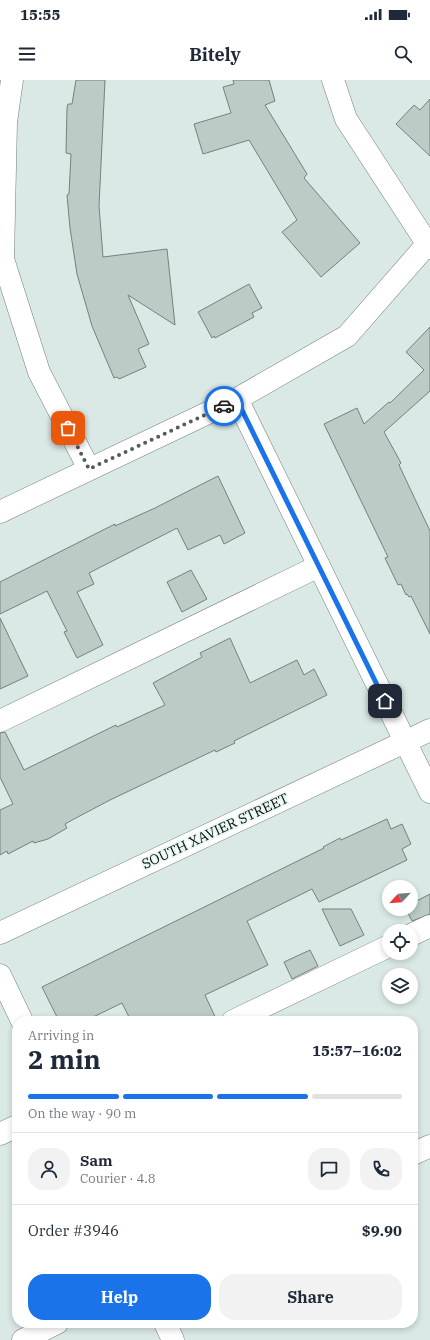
<!DOCTYPE html>
<meta charset="utf-8">
<style>
body{margin:0;font-family:"IBM Plex Serif",serif;background:#f2f2f3;color:#1f2937;height:100vh;display:flex;flex-direction:column;font-size:15px;white-space:nowrap}
*{box-sizing:border-box;margin:0}
p{font-size:13px;color:#747a83}
.icon{flex:none;width:22px;height:22px;fill:none;stroke:currentColor;stroke-width:2;stroke-linecap:round;stroke-linejoin:round}
.map{position:relative;flex:1;overflow:hidden}
.details{position:absolute;left:12px;top:936px;width:406px;height:312px;display:flex;flex-direction:column;background:#fff;border-radius:16px;box-shadow:0 2px 6px #0003}
.details>*{flex:none}
.needle{width:26px;rotate:244deg}
.buttons{position:absolute;left:382px;top:800px;display:grid;gap:8px}
.buttons a{display:grid;place-items:center;width:36px;height:36px;border-radius:50%;background:#fff;box-shadow:0 2px 6px #0003;font-size:20px}
.pin{position:absolute;display:grid;place-items:center;width:34px;height:34px;color:#fff;margin:-17px;border-radius:8px;box-shadow:0 2px 6px #0006}
.courier{position:absolute;display:grid;place-items:center;width:40px;height:40px;margin:-20px;border:3px solid #1a73e8;border-radius:50%;background:#fff;color:#222;box-shadow:0 1px 5px #0007}
.headline em{font-style:normal;font-weight:800}
.headline div{display:flex;flex-direction:column-reverse}
.headline{display:flex;align-items:center;justify-content:space-between;height:68px;padding:0 16px}
h1{font-size:26px;font-weight:800;line-height:30px}
.bar{display:grid;grid-template-columns:repeat(4,1fr);gap:6px 4px;align-content:center;height:48px;padding:0 16px}
.bar i{height:5px;border-radius:3px;background:#e0e1e3}
.bar .selected{background:#1a73e8}
.bar p{grid-column:span 4}
.line{display:flex;align-items:center;gap:10px;padding:0 16px;border-top:1px solid #e0e1e3}
.line div{flex:1}
.round{display:grid;place-items:center;flex:none;width:42px;height:42px;border-radius:16px;background:#f2f2f3}
.button{display:flex;gap:8px;margin-top:auto;padding:8px 16px}
.button a{flex:1;height:46px;border-radius:16px;background:#1a73e8;color:#fff;font-size:16px;font-weight:800;line-height:46px;text-align:center}
.button a+a{background:#f2f2f3;color:#1f2937}
.status{display:flex;justify-content:space-between;align-items:center;height:28px;padding:0 20px;background:#fff;direction:ltr}
.status svg{height:11px;fill:currentColor}
header{display:flex;justify-content:space-between;align-items:center;height:52px;padding:0 16px;background:#fff;font-size:18px;font-weight:800}
.map>svg:first-child{display:block}
.building{fill:#bccbc6;stroke:#74827e}
.lines{fill:none;stroke-linecap:round;stroke-linejoin:round}
.minor-casing{stroke:#74817d;stroke-width:23}
.minor{stroke:#fff;stroke-width:22}
.done{stroke:#555d5b;stroke-width:4;stroke-dasharray:0 7.2}
.route{stroke:#1a73e8;stroke-width:5}
.labels{text-anchor:middle;stroke-width:3.5;stroke-linejoin:round;paint-order:stroke}
.street-label{font-size:14px;fill:#0d1211;stroke:#e8f7f2}
</style>
<div class="status"><b>15:55</b><svg viewBox="0 0 49 12"><path d="M0 12V9h3v3zM5 12V6h3v6zM10 12V3h3v9zM15 12V0h3v12zM26 1h20v11H26zM47 4h2v5h-2z"/></svg></div>
<header><svg class="icon" aria-label="menu" viewBox="0 0 24 24"><path d="M4 6h16M4 12h16M4 18h16"/></svg>Bitely<svg class="icon" aria-label="search" viewBox="0 0 24 24"><circle cx="10" cy="10" r="6"/><path d="M15 15l6 6"/></svg></header>
<div class="map">
<svg width="430" height="1260" viewBox="0 0 430 1260">
<rect width="100%" height="100%" fill="#dae9e5"/>
<g class="building">
<path d="M 76,0 L 105,0 L 99,126 L 103,177 L 167,169 L 175,245 L 128,215 L 149,264 L 138,269 L 146,287 L 119,299 L 117,297 L 114,298 L 92,246 L 77,194 L 70,148 L 67,115 L 69,114 L 71,74 L 66,73 L 67,28 L 68,24 L 72,24 Z"/>
<path d="M 233,0 L 269,0 L 275,21 L 265,25 L 307,94 L 304,98 L 360,163 L 321,197 L 282,152 L 297,140 L 249,60 L 203,74 L 194,44 L 231,33 L 223,7 L 234,4 Z"/>
<path d="M 430,19 L 430,76 L 396,44 L 414,25 L 420,30 Z"/>
<path d="M 249,204 L 262,228 L 252,233 L 254,237 L 215,258 L 214,256 L 212,258 L 198,232 Z"/>
<path d="M 430,247 L 430,311 L 384,352 L 401,383 L 399,385 L 430,451 L 430,554 L 411,516 L 409,517 L 407,514 L 406,515 L 401,504 L 398,505 L 385,478 L 388,477 L 324,344 L 357,328 L 364,344 L 389,322 L 390,323 L 424,290 L 406,272 Z"/>
<path d="M 218,396 L 245,453 L 224,464 L 220,455 L 188,470 L 177,448 L 89,493 L 94,504 L 77,512 L 103,565 L 77,578 L 64,552 L 67,551 L 47,511 L 0,534 L 0,502 L 115,444 L 115,446 L 155,428 Z"/>
<path d="M 191,490 L 207,519 L 182,532 L 167,502 Z"/>
<path d="M 0,538 L 28,596 L 0,609 Z"/>
<path d="M 230,558 L 250,603 L 297,580 L 304,595 L 314,589 L 327,615 L 234,661 L 235,663 L 216,672 L 215,670 L 110,720 L 74,739 L 65,744 L 67,748 L 48,759 L 34,763 L 33,761 L 8,774 L 7,771 L 0,775 L 0,730 L 13,724 L 0,697 L 0,653 L 5,652 L 24,690 L 116,645 L 117,647 L 165,625 L 153,603 L 202,577 L 200,573 Z"/>
<path d="M 387,739 L 391,749 L 402,744 L 411,764 L 402,769 L 407,780 L 319,822 L 312,809 L 247,841 L 268,885 L 205,915 L 217,941 L 131,941 L 122,923 L 85,941 L 59,941 L 42,907 L 324,768 L 323,767 L 340,758 L 341,760 Z"/>
<path d="M 430,814 L 430,834 L 412,841 L 406,829 L 411,829 L 411,824 Z"/>
<path d="M 322,829 L 351,829 L 364,855 L 340,866 Z"/>
<path d="M 310,870 L 318,886 L 292,899 L 284,882 Z"/>
</g>
<g class="lines">
<defs>
<g id="minor">
<path d="M 12,0 L 6,42 L 3,179 L 39,292 L 89,389"/>
<path d="M 333,0 L 346,39 L 430,168"/>
<path d="M 237,319 L 430,712"/>
<path d="M 0,432 L 237,319 L 347,256 L 430,161"/>
<path d="M 0,641 L 319,486"/>
<path d="M 0,853 L 430,650"/>
<path d="M 411,855 L 430,846"/>
<path d="M 0,895 L 22,941"/>
<path d="M 233,941 L 389,866"/>
<path d="M 0,1054 L 17,1046"/>
<path d="M 413,1074 L 430,1066"/>
<path d="M 165,1243 L 173,1260"/>
<path d="M 23,1260 L 57,1243"/>
</g>
</defs>
<use href="#minor" class="minor-casing"/>
<use href="#minor" class="minor"/>
</g>
<g class="lines">
<path class="done" d="M 68,348 L 89,389 L 224,326"/>
<path class="route" d="M 224,326 L 237,320 L 385,621"/>
</g>
<g class="labels">
<g class="street-label">
<text transform="translate(215 751) rotate(-25)" y="5">SOUTH XAVIER STREET</text>
</g>
</g>
</svg>
<div class="buttons">
<a><svg class="needle" viewBox="-14 -14 28 28"><path d="M0-13l5 13h-10z" fill="#e53935"/><path d="M0 13l5-13h-10z" fill="#747a83"/></svg></a>
<a><svg class="icon" aria-label="locate" viewBox="0 0 24 24"><circle cx="12" cy="12" r="6"/><path d="M12 2v4M12 18v4M2 12h4M18 12h4"/></svg></a>
<a><svg class="icon" aria-label="layers" viewBox="0 0 24 24"><path d="M12 4l9 5-9 5-9-5zM3 14l9 5 9-5"/></svg></a>
</div>
<div class="pin" style="left:68px;top:348px;background:#ea580c"><svg class="icon" aria-label="bag" viewBox="0 0 24 24"><path d="M5 8h14l-1 12H6zM9 8a3 3 0 0 1 6 0"/></svg></div>
<div class="pin" style="left:385px;top:621px;background:#1f2937"><svg class="icon" aria-label="home" viewBox="0 0 24 24"><path d="M3 11l9-7 9 7M6 9v11h12V9"/></svg></div>
<div class="courier" style="left:224px;top:326px"><svg class="icon" aria-label="car" viewBox="0 0 24 24"><path d="M5 17H2v-5l4-1 3-4h7l3 4 3 1v5h-3M9 17h6M6 11h13"/><circle cx="7" cy="17" r="2"/><circle cx="17" cy="17" r="2"/></svg></div>
<section class="details">
<div class="headline"><div><h1>2 min</h1><p>Arriving in</p></div><em>15:57–16:02</em></div>
<div class="bar"><i class="selected"></i><i class="selected"></i><i class="selected"></i><i></i><p>On the way · 90 m</p></div>
<div class="line" style="height:72px"><a class="round"><svg class="icon" aria-label="person" viewBox="0 0 24 24"><circle cx="12" cy="8" r="4"/><path d="M4 21q1-7 8-7t8 7"/></svg></a><div><b>Sam</b><p>Courier · 4.8</p></div><a class="round"><svg class="icon" aria-label="chat" viewBox="0 0 24 24"><path d="M4 5h16v11H9l-5 4z"/></svg></a><a class="round"><svg class="icon" aria-label="phone" viewBox="0 0 24 24"><path d="M5 4h4l2 5-3 2q2 4 5 5l2-3 5 2v4C11 20 4 13 5 4z"/></svg></a></div>
<div class="line" style="height:52px"><div>Order #3946</div><b>$9.90</b></div>
<div class="button"><a>Help</a><a>Share</a></div>
</section>
</div>
